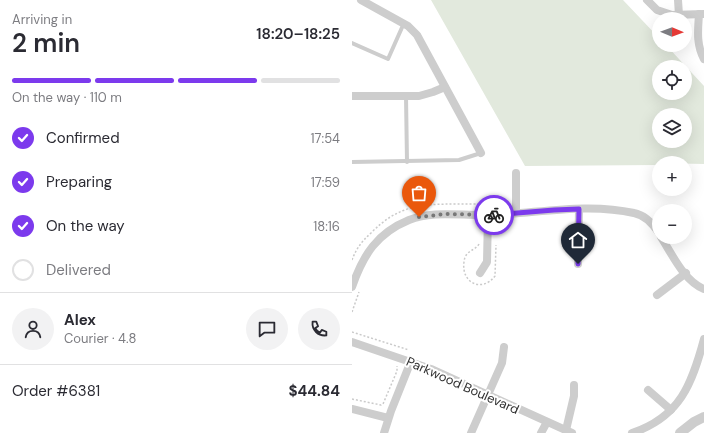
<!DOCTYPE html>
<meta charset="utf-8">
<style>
body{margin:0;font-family:"DM Sans",sans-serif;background:#f2f2f3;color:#2b2b33;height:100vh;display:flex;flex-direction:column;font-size:15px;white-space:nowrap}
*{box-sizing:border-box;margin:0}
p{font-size:13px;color:#7c7c81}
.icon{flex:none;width:22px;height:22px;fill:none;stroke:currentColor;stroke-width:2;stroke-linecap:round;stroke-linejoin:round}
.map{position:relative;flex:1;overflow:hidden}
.panel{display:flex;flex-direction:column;background:#fff;width:352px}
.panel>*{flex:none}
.needle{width:26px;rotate:91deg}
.tools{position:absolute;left:300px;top:12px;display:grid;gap:8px}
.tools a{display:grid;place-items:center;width:40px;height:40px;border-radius:50%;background:#fff;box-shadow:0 4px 16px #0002;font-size:20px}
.pin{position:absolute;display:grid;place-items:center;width:34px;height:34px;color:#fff;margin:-41px -17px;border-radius:50% 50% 50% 0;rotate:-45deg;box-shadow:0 0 4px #0007}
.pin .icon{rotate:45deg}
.courier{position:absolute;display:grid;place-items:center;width:40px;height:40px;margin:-20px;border:3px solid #7c3aed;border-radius:50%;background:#fff;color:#222;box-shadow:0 1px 5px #0007}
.head em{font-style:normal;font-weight:600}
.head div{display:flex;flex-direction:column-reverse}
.head{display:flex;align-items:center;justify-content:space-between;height:68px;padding:0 12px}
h1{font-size:26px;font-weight:600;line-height:30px}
.bar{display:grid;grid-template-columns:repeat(4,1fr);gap:6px 4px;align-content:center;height:48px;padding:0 12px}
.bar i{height:5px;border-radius:3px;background:#e1e1e2}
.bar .current{background:#7c3aed}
.bar p{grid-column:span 4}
.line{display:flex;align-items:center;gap:10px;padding:0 12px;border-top:1px solid #e1e1e2}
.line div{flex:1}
.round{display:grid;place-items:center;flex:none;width:42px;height:42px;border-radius:21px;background:#f2f2f3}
ol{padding:0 12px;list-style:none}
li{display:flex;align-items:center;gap:12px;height:44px}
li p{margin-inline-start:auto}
li .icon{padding:4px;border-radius:50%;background:#7c3aed;color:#fff;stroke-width:4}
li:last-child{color:#7c7c81}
li i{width:22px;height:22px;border:2px solid #e1e1e2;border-radius:50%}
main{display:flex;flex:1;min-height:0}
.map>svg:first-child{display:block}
.green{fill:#e2e9dd;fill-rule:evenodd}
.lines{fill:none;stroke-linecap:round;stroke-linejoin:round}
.path{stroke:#cacaca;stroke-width:1.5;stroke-dasharray:2 2;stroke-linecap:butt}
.service{stroke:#cdcdcd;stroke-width:4}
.minor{stroke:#cdcdcd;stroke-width:8}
.tertiary{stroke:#cdcdcd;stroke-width:10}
.done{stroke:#787878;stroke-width:4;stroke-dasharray:0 7.2}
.route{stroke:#7c3aed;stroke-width:5}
.labels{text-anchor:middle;stroke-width:4;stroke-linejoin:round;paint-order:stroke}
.street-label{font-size:13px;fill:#303030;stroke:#fff}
</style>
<main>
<section class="panel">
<div class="head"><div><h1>2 min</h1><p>Arriving in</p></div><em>18:20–18:25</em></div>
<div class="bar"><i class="current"></i><i class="current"></i><i class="current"></i><i></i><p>On the way · 110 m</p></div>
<ol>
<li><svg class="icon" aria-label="check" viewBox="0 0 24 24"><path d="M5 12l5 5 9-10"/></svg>Confirmed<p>17:54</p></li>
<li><svg class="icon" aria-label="check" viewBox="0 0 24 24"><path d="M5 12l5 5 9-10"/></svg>Preparing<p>17:59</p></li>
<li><svg class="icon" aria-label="check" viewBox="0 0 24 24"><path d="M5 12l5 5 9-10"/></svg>On the way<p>18:16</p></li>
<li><i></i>Delivered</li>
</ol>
<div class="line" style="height:72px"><a class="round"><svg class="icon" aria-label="person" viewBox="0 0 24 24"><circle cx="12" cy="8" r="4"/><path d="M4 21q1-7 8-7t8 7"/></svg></a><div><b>Alex</b><p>Courier · 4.8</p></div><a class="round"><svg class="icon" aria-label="chat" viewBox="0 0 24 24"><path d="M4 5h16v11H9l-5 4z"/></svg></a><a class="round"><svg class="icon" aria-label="phone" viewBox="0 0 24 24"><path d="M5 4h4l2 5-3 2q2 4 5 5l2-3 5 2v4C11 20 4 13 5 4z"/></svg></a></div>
<div class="line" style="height:52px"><div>Order #6381</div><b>$44.84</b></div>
</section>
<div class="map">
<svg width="352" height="433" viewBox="0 0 352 433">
<rect width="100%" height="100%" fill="#fff"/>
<path class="green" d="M 79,0 L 271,0 L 307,38 L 307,45 L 314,45 L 352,86 L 352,164 L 307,163 L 307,165 L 173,166 ZM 307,67 L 333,67 L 333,93 L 307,93 ZM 307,115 L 333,115 L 333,141 L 307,141 Z"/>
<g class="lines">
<g class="path">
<path d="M 127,244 C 123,251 113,250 112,262 C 109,283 130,293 143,276 L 144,245"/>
<path d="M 0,260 C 4,249 10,241 19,233 C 46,205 70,204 106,204 C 121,204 137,204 152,203 L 155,202 L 155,200"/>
<path d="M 0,312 L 7,292"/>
<path d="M 0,332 L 57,350"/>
<path d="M 0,399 L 29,405 L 31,404 L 45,371 L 45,366"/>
</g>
<g class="service">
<path d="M 0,43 L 36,59 L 52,23"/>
<path d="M 54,96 L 55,162"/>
<path d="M 0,162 L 107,160 L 129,153"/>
</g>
<g class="minor">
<path d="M 9,0 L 56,26 L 65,35 L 129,153"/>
<path d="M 295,0 L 305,10 L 320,15 L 352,14"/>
<path d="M 326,0 L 327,15"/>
<path d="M 347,14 C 346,30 344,44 352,59"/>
<path d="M 0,96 L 67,96 L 81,92 L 93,87"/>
<path d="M 164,173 L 164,213"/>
<path d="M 309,237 C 320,254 332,281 352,289"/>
<path d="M 226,264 L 227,209"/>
<path d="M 128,273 L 135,262 L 136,215"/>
<path d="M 0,287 C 11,255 25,233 57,220 C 81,210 110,216 136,215 C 183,214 234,202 282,213 C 293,215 301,224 307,233"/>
<path d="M 305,295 L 334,273"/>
<path d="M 0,342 L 79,369 L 220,433"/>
<path d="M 296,390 L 319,410"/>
<path d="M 0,409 L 36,418"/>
<path d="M 214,430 L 222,396 L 222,385"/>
<path d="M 32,433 L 39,411 L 59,361"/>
<path d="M 119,433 L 150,363 L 152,347"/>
<path d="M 189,433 L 195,422"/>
<path d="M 280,433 C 328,417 340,384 352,339"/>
</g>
<path class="tertiary" d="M 328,433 L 342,422 L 352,417"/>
</g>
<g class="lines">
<path class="done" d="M 67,217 L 94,214 L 142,215"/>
<path class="route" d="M 142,215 L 202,210 L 227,209 L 226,264"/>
</g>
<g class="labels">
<g class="street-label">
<text transform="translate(111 385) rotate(24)" y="5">Parkwood Boulevard</text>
</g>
</g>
</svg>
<div class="tools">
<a><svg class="needle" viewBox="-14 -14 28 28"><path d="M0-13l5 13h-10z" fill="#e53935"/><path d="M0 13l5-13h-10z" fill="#7c7c81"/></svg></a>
<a><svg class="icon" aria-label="locate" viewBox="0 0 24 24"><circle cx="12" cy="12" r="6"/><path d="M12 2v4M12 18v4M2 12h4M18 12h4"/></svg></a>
<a><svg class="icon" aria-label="layers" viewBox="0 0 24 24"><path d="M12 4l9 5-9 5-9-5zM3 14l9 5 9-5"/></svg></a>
<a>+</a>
<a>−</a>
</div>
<div class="pin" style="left:67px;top:217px;background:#ea580c"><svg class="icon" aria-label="bag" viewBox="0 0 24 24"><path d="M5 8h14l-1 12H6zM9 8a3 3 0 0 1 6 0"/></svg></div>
<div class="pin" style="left:226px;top:264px;background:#1f2937"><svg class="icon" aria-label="home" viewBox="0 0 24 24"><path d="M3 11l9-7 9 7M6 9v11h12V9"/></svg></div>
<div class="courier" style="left:142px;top:215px"><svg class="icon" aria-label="bike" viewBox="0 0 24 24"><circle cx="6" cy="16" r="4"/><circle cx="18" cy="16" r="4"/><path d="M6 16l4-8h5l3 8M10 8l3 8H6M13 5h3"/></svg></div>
</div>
</main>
